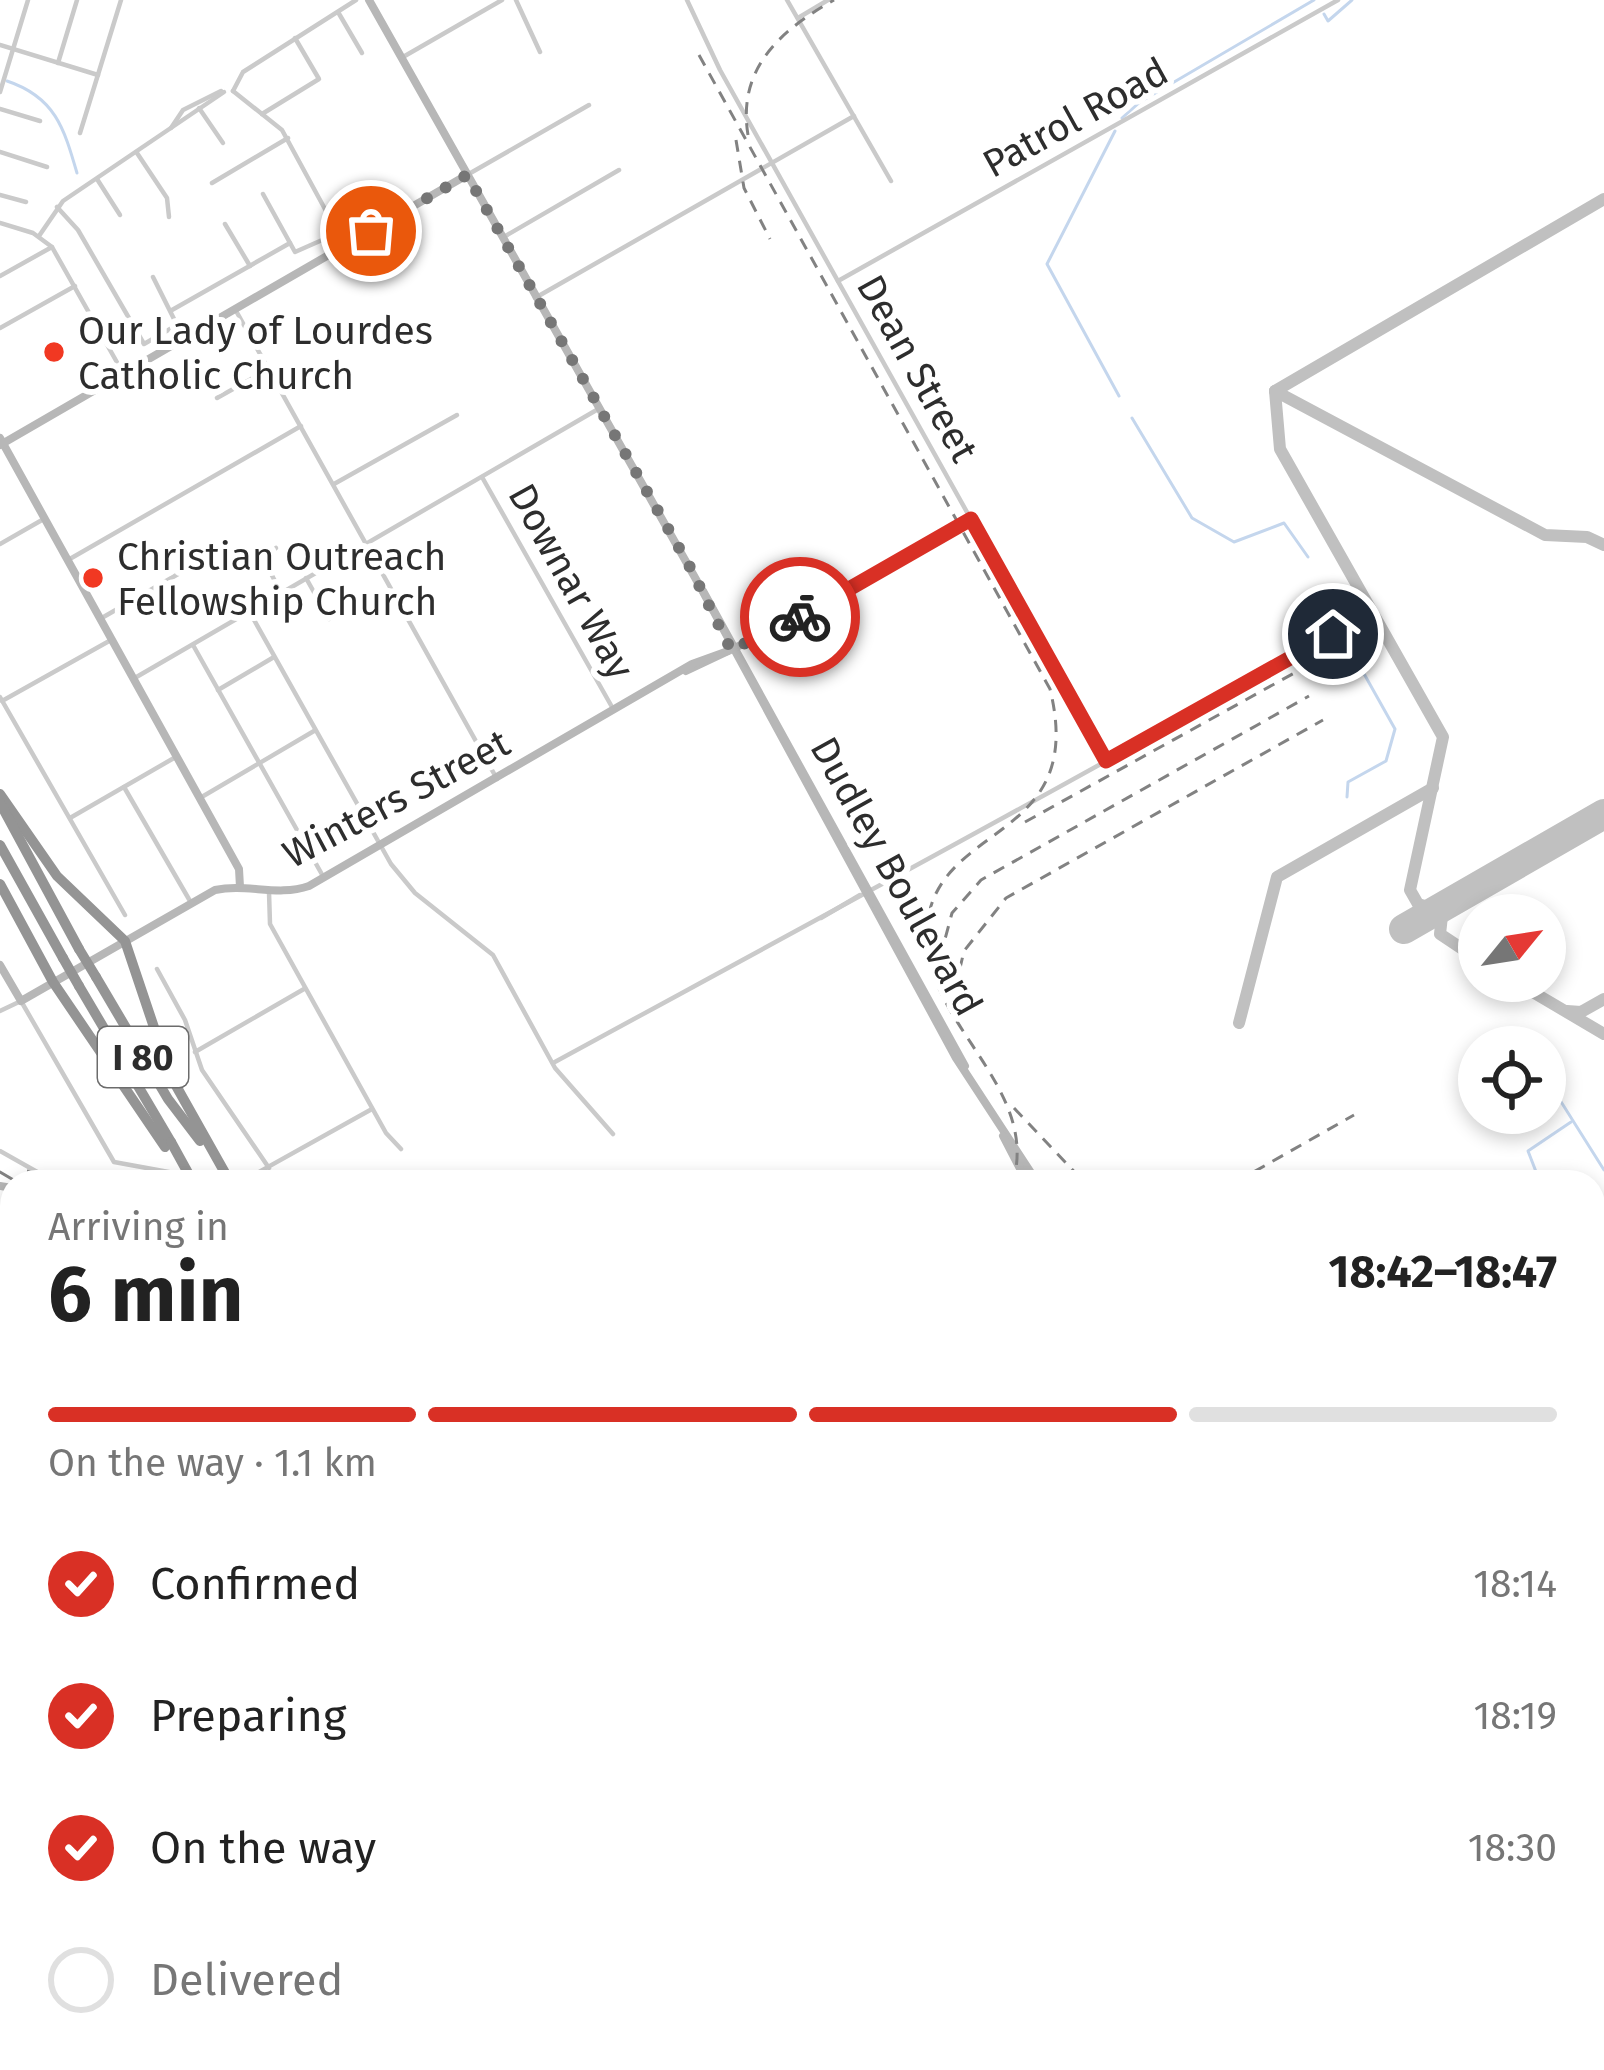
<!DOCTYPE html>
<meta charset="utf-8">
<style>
body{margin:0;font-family:"Fira Sans",sans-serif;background:#f6f6f6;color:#222;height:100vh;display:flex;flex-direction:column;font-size:45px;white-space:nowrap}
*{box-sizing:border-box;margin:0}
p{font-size:39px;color:#767676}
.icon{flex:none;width:66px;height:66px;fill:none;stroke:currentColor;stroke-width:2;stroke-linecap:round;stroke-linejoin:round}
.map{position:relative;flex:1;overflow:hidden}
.panel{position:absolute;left:0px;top:1170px;width:1605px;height:900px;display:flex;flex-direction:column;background:#fff;border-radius:36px 36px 0 0;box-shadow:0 6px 18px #0003}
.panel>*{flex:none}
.needle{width:78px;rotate:60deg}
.tools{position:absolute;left:1458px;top:894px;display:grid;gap:24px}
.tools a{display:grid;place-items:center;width:108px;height:108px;border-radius:50%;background:#fff;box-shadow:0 6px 18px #0003;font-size:60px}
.pin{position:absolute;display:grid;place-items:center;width:102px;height:102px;color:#fff;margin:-51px;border:6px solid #fff;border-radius:50%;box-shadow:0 3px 12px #0007}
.courier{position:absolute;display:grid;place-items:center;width:120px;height:120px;margin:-60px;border:9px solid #d93025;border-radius:50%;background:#fff;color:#222;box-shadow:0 3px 15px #0007}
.head em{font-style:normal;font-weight:700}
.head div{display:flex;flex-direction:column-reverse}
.head{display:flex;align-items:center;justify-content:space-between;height:204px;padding:0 48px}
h1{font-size:78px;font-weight:700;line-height:90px}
.bar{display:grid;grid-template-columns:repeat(4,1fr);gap:18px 12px;align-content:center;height:144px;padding:0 48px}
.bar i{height:15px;border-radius:9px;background:#e0e0e0}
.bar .active{background:#d93025}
.bar p{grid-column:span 4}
ol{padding:0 48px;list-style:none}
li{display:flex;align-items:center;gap:36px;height:132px}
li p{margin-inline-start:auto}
li .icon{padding:12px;border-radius:50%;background:#d93025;color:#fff;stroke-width:4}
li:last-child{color:#767676}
li i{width:66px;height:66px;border:6px solid #e0e0e0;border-radius:50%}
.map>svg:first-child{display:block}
.green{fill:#e0ecd9}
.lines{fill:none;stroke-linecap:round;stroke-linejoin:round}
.stream{stroke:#c4d6ed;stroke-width:3}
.taxiway{stroke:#c0c0c0;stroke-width:12}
.runway{stroke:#c0c0c0;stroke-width:30}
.street{stroke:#cacaca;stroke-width:4.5}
.secondary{stroke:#b7b7b7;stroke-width:8}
.primary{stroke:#a5a5a5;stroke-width:9}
.highway{stroke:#949494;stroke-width:10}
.tram{stroke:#828282;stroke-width:3}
.rail{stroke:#828282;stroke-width:3;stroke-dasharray:12 9;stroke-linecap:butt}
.street-bridge{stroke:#cacaca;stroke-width:4.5}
.highway-bridge{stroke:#949494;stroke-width:10}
.done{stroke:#767676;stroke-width:12;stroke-dasharray:0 21.6}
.route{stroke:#d93025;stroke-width:15}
.poi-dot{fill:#f13822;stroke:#fff;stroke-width:4.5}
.labels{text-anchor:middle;stroke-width:12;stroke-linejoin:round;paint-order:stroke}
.shield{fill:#fff;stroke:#6c6c6c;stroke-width:3}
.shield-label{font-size:36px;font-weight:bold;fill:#2d2d2d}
.street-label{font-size:39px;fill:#2d2d2d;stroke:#fff}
.poi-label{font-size:39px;fill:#2d2d2d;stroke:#fff;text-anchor:start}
</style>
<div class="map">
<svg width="1604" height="2070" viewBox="0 0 1604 2070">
<rect width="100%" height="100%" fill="#fff"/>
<g class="green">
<path d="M 0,1240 L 12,1246 L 12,1664 L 0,1668 Z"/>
<path d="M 486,2058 L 969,2058 L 962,2070 L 910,2070 L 902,2060 L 856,2070 L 534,2070 Z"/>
</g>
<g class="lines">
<g class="stream">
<path d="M 1324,14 L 1328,21 L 1352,0"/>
<path d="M 7,81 C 55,97 64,128 77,173"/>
<path d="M 1122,118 L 1140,102 L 1314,0"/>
<path d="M 1115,131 L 1047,264 L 1119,396"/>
<path d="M 1132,418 L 1192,518 L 1234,542 L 1284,523 L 1308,557"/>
<path d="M 1326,588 L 1347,623 L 1349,647 L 1395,729 L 1386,761 L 1348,782 L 1347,797"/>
<path d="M 1553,1089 L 1604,1170"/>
<path d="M 1540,1182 L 1528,1151 L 1571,1122"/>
<path d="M 0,1407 L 12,1410"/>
<path d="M 1141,2058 L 1142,2070"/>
</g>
<g class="taxiway">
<path d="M 1275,391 L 1280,449 L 1443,737 L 1410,890 L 1418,904 L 1438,910"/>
<path d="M 1275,391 L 1604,199"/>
<path d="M 1275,391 L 1545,535 L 1587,537 L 1604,545"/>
<path d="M 1443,907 L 1440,934 L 1479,960"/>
<path d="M 1514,981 L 1604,1034"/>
<path d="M 1567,1011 L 1581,1012 L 1604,999"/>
<path d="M 1239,1023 L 1277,877 L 1433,788"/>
</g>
<path class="runway" d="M 1404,929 L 1604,814"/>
<g class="street">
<path d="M 516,0 L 540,52"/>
<path d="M 687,0 L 720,70 L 1106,761"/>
<path d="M 787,0 L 891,181"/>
<path d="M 338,12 L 362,53"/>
<path d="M 798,18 L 828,0"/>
<path d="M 0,45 L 98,75"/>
<path d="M 403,57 L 502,0"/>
<path d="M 58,63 L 77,0"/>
<path d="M 233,91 L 282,130 L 338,233 L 295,252 L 263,194"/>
<path d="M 233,91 L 243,72 L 356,0"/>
<path d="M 0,92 L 28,0"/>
<path d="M 199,108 L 223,143"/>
<path d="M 0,109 L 40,121"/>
<path d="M 262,114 L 319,79 L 295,38"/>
<path d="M 171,128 L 183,110 L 221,91"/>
<path d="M 80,133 L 121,0"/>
<path d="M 0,152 L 47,167"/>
<path d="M 137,153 L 167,198 L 169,217"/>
<path d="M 467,175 L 589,105"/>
<path d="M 97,179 L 120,215"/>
<path d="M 212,183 L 288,138"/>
<path d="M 0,195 L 26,202"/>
<path d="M 57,207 L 78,230 L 144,344 L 177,325 L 153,277"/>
<path d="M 0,223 L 33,233 L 52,247 L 123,373"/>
<path d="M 225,224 L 250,266"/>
<path d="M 39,236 L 63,201 L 224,92"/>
<path d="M 502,238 L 619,170"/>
<path d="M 0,276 L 52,247"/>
<path d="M 838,281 L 1338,0"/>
<path d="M 535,298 L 854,116"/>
<path d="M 235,309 L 497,779"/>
<path d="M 172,310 L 290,243"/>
<path d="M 0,328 L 75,286"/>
<path d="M 217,398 L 269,369"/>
<path d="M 482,477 L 612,707"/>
<path d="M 334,484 L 457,415"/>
<path d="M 0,544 L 42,520"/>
<path d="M 276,548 L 263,559 L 281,592"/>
<path d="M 68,560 L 301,426"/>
<path d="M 306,578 L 329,619"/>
<path d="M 249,611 L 391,864 L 415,893 L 493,955 L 555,1068 L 613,1134"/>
<path d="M 100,619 L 206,558"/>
<path d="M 193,645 L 324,878"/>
<path d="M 133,679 L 600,408"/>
<path d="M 218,690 L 274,657"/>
<path d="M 0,697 L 125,915"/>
<path d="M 2,701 L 111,640"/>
<path d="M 124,787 L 190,901"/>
<path d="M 200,798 L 314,731"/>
<path d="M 70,818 L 174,758"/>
<path d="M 269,892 L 270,924 L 386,1133 L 401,1149"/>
<path d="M 821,918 L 860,895"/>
<path d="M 157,969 L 185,1020 L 202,1070 L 269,1168"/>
<path d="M 0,1011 L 21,1001 L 114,1162 L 185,1175"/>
<path d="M 195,1052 L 304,989"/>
<path d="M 553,1063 C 814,921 1074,781 1333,634"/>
<path d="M 196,1177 L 220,1182"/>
<path d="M 241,1182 L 372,1109"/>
<path d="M 1593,1426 L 1604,1428"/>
<path d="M 0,1685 L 12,1679"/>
<path d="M 0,1691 L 12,1685"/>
<path d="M 0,1958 L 12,1966"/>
<path d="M 129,2058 L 147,2070"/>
<path d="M 1591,2058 L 1603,2070"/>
</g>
<g class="secondary">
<path d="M 369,0 L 702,590 L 956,1058 L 1037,1182"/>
<path d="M 0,438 L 239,869 L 240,887"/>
<path d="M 0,445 L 467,175"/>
<path d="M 703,591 L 965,1066"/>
<path d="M 686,671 L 802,616 L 971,519"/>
<path d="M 0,965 L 21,1001 L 215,890 C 247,883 277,897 309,886 L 692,664 L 728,651"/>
<path d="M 1003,1136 L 1027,1182"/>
<path d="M 0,1186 L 12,1188"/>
<path d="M 1593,1289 L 1604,1291"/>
<path d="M 1593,1476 L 1604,1478"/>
<path d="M 1593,1487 L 1604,1489"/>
<path d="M 0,1807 L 12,1815"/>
<path d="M 1593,1952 L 1604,1943"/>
<path d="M 0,2054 L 24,2070"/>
<path d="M 375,2058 L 392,2070"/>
<path d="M 1180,2070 L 1182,2058"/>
</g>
<g class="primary">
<path d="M 1593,2013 L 1604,2006"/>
<path d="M 1465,2070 L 1489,2058"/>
<path d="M 1488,2070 L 1513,2058"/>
</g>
<g class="highway">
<path d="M 0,794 L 57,876 L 125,941 L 170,1075 L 229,1180"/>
<path d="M 0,803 L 79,949"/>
<path d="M 0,845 L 63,958"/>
<path d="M 0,884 L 53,982 L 165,1147"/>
<path d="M 96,977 L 168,1099 L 200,1141"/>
<path d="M 79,986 L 171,1142"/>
<path d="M 0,1714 L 12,1735"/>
<path d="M 0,1753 L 12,1763"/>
<path d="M 0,1766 L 12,1776"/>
<path d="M 0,1784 L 12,1792"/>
<path d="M 1593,2000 L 1604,1995"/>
<path d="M 399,2058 L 417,2070"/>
<path d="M 416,2058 L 434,2070"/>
<path d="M 1272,2058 L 1274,2070"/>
<path d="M 1332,2058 L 1340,2070"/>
<path d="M 1340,2058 L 1351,2070"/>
<path d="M 1382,2058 L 1391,2070"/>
<path d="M 1403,2058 L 1412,2070"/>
<path d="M 1417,2058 L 1428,2070"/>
<path d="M 1429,2058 L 1440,2070"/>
<path d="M 1528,2058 L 1534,2070"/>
</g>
<g class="tram">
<path d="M 0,1172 L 17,1182"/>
<path d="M 1359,2058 L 1369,2070"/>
</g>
<g class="rail">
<path d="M 699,55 L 1050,689 C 1088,843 937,821 927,926 C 918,1020 1041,1084 1013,1182"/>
<path d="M 748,135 C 737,68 781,30 834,0"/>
<path d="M 736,140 L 744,188 L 770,239"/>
<path d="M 1025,822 L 1296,672"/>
<path d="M 940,958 L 952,913 L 981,880 L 1309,696"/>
<path d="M 960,1011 L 957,981 L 964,951 L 1006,898 L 1323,720"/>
<path d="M 1014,1108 L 1084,1182"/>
<path d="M 27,1171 L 131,1182"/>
<path d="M 1236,1182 L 1354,1115"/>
<path d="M 1593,1457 L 1604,1459"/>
<path d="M 1593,1721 L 1604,1715"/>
</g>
<path class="street-bridge" d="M 0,1151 L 55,1182"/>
<g class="highway-bridge">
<path d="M 79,949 L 96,977"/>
<path d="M 63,958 L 79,986"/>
<path d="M 171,1142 L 193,1182"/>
</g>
</g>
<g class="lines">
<path class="done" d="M 371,231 L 467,175 L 691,569 L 731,650 L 800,617"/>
<path class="route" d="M 800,617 L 971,519 L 1106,761 L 1333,634"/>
</g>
<g class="poi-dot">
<circle cx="54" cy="352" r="12"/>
<circle cx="93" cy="578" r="12"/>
</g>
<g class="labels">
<rect class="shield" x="98" y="1027" width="90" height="60" rx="9"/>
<g class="shield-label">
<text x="143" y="1070">I 80</text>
</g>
<g class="street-label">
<text transform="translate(1075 117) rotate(-29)" y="14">Patrol Road</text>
<text transform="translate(918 368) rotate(61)" y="14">Dean Street</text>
<text transform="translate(572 581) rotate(61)" y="14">Downar Way</text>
<text transform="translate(396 798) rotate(-28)" y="14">Winters Street</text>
<text transform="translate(897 876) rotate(61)" y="14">Dudley Boulevard</text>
</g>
<g class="poi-label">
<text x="78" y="344">Our Lady of Lourdes<tspan x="78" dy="45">Catholic Church</tspan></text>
<text x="117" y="570">Christian Outreach<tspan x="117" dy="45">Fellowship Church</tspan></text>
</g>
</g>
</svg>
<div class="tools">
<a><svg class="needle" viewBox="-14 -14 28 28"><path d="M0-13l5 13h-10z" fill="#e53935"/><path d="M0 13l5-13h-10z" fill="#767676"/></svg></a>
<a><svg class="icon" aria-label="locate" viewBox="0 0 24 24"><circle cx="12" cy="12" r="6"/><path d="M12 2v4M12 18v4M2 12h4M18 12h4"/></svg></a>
</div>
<div class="pin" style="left:371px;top:231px;background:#ea580c"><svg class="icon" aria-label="bag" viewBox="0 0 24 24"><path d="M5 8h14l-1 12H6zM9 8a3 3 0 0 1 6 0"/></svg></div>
<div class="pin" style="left:1333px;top:634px;background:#1f2937"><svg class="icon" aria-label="home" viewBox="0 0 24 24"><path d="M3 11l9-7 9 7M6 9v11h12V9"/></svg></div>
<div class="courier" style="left:800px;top:617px"><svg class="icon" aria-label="bike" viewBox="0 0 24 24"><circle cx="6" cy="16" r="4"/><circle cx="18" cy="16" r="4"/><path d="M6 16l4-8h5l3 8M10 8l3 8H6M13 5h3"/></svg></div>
<section class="panel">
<div class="head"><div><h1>6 min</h1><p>Arriving in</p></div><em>18:42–18:47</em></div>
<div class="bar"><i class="active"></i><i class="active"></i><i class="active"></i><i></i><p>On the way · 1.1 km</p></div>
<ol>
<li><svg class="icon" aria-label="check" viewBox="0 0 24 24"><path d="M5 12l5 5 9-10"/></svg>Confirmed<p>18:14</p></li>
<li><svg class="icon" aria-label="check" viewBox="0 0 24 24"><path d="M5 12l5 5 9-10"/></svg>Preparing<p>18:19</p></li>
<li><svg class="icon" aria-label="check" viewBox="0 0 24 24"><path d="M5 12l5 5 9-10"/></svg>On the way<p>18:30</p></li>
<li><i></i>Delivered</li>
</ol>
</section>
</div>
